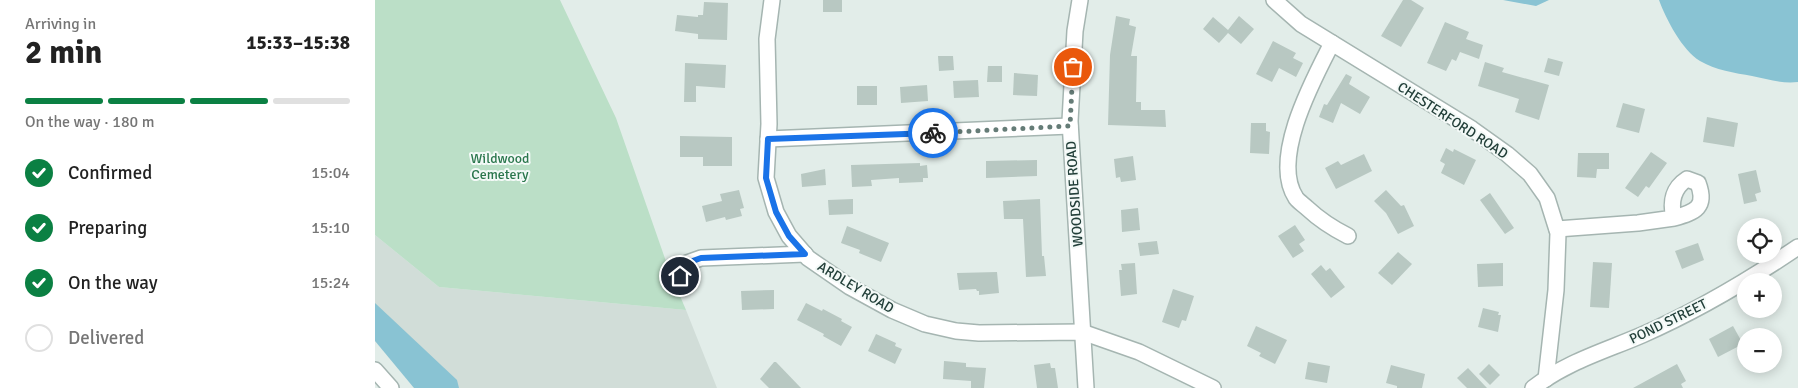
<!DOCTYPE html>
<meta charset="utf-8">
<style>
body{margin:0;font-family:Signika,sans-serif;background:#f2f2f2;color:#222;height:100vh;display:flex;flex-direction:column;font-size:19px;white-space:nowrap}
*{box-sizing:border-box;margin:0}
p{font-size:16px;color:#767676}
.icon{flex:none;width:28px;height:28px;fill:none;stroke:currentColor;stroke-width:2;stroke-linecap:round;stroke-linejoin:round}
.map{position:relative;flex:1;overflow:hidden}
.drawer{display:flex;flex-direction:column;background:#fff;width:375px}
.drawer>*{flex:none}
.tools{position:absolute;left:1362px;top:218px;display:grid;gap:10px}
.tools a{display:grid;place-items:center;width:45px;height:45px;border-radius:50%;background:#fff;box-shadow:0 2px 12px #0003;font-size:25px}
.pin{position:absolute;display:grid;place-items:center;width:42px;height:42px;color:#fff;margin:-21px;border:2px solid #fff;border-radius:50%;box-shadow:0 1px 5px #0007}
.courier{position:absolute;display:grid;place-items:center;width:50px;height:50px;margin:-25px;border:4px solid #1a73e8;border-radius:50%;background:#fff;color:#222;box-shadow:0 1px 6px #0007}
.head em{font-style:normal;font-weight:800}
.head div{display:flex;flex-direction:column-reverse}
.head{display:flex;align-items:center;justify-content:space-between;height:85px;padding:0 25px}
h1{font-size:32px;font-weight:800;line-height:38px}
.bar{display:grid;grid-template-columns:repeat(4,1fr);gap:8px 5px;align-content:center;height:60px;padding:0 25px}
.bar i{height:6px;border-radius:4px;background:#e0e0e0}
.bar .active{background:#0b8043}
.bar p{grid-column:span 4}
ol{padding:0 25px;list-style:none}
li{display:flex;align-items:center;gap:15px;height:55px}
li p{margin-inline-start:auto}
li .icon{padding:5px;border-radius:50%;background:#0b8043;color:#fff;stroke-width:4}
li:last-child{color:#767676}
li i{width:28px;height:28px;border:2px solid #e0e0e0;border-radius:50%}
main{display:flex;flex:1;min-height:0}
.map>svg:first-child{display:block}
.built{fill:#d1ddd8}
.green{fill:#bbdfc7}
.water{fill:#89c3d3}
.building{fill:#b8c8c2}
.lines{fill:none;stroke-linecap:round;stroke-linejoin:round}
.minor-casing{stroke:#a5b5b1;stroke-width:18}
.minor{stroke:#fff;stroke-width:15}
.done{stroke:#657c77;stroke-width:5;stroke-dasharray:0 9}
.route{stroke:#1a73e8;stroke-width:6}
.labels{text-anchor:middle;stroke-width:4;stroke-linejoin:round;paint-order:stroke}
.street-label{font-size:14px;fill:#223f39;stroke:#f3f9f7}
.park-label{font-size:14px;fill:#2b774d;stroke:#f3f9f7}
</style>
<main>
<section class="drawer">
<div class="head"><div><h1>2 min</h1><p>Arriving in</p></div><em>15:33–15:38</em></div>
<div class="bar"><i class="active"></i><i class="active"></i><i class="active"></i><i></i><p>On the way · 180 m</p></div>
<ol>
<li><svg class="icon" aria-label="check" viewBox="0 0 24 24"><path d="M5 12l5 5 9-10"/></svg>Confirmed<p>15:04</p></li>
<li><svg class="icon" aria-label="check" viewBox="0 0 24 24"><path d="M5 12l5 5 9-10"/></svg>Preparing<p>15:10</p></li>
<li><svg class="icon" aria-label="check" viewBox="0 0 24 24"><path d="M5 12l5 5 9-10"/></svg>On the way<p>15:24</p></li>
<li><i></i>Delivered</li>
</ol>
</section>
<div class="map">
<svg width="1423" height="388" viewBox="0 0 1423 388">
<rect width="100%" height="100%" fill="#e2ede9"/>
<path class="built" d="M 0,235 L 64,287 L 311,310 L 342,388 L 56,388 L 0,321 Z"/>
<path class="green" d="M 0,0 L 185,0 L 241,118 L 294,270 L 311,310 L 64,287 L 0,235 Z"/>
<g class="water">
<path d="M 1128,0 L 1174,0 L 1161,6 Z"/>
<path d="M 1284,0 L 1423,0 L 1423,82 C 1407,84 1392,79 1377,76 C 1360,73 1340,70 1325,61 C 1307,50 1291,19 1284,0 Z"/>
<path d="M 0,303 L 82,380 L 84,388 L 39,388 L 0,341 Z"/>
</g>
<g class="building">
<rect x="448" y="0" width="19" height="12"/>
<path d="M 1028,0 L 1036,0 L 1049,8 L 1026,47 L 1006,36 Z"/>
<path d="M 329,2 L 353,3 L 352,40 L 323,39 L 323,34 L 300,31 L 302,15 L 323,17 L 323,15 L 328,15 Z"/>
<path d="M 741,16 L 755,19 L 754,25 L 761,27 L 756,56 L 762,56 L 761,102 L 766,102 L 766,110 L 790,110 L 791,127 L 733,125 L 735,55 Z"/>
<path d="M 864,16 L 879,29 L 866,44 L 853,33 L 844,43 L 828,29 L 838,17 L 853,30 Z"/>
<path d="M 1070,22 L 1094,32 L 1091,39 L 1108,45 L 1104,59 L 1085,52 L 1081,61 L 1077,59 L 1071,71 L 1052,63 Z"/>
<path d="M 898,41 L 921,53 L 918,58 L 928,63 L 921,77 L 904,68 L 897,82 L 881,74 Z"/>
<path d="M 563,56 L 578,56 L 579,70 L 564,71 Z"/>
<path d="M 1173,58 L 1188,62 L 1184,76 L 1169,72 Z"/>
<path d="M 1110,62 L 1129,68 L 1127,72 L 1174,85 L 1164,120 L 1140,112 L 1144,99 L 1103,86 Z"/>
<path d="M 310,63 L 351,65 L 350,88 L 321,86 L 321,102 L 309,102 Z"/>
<path d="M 613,66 L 627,66 L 627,82 L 612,82 Z"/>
<path d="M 639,73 L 663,75 L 662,96 L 638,95 Z"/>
<path d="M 971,74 L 977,77 L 974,84 L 995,97 L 985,114 L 966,103 L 958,123 L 944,117 L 949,104 L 952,105 Z"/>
<path d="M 603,80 L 604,97 L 579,98 L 578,81 Z"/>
<path d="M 552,85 L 553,101 L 526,103 L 525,87 Z"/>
<rect x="482" y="86" width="20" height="19"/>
<path d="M 1248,103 L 1270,109 L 1264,133 L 1241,127 Z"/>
<path d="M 1332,117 L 1363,123 L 1359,147 L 1328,142 Z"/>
<path d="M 876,123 L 891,123 L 891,131 L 895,132 L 894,154 L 875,153 Z"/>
<path d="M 305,136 L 357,137 L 357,166 L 328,166 L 328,157 L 305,157 Z"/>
<path d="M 1071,148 L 1078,152 L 1079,149 L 1101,160 L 1089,185 L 1066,173 L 1070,164 L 1065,161 Z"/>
<path d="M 1276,152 L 1292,163 L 1274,188 L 1271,186 L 1263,197 L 1250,188 Z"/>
<path d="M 1203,153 L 1234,153 L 1234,169 L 1222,169 L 1221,178 L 1202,177 Z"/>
<path d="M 989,154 L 997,171 L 961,189 L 950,168 L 963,161 L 966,165 Z"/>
<path d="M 758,156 L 761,180 L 746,182 L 745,177 L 741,178 L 739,159 Z"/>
<path d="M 662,160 L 662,176 L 611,178 L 611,161 Z"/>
<path d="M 545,163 L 545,166 L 552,165 L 553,178 L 548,178 L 548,182 L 524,183 L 524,178 L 496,180 L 497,186 L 477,187 L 476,165 Z"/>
<path d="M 450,169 L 451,185 L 427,187 L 426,174 Z"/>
<path d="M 1381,170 L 1386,192 L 1380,194 L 1382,201 L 1369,204 L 1363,174 Z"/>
<path d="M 364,190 L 369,208 L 365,209 L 367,216 L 351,220 L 350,217 L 331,222 L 327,206 L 347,201 L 345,194 Z"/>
<path d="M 1011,190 L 1026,206 L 1029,205 L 1039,226 L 1023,234 L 1011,213 L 999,201 Z"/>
<path d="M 1115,193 L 1139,228 L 1130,234 L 1105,200 Z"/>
<path d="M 478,199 L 478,214 L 454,215 L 453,200 Z"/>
<path d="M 665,199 L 667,256 L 669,256 L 671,276 L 651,277 L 648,219 L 629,219 L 628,201 Z"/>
<path d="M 763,208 L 765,230 L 747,232 L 746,210 Z"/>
<path d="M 920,225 L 930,240 L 924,244 L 929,251 L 918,258 L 903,236 Z"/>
<path d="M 472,226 L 514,243 L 506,262 L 484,253 L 485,250 L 466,243 Z"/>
<path d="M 782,241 L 784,254 L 765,256 L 763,243 Z"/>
<path d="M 1323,243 L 1329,260 L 1307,269 L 1300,251 Z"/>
<path d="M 1023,252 L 1037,264 L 1017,285 L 1003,273 Z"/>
<path d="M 1218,262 L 1237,263 L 1234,308 L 1215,307 Z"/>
<path d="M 760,263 L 762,294 L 746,296 L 744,270 L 747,270 L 746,264 Z"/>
<path d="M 1128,263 L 1128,286 L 1103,287 L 1102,264 Z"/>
<path d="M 946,265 L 951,271 L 955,268 L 970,287 L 956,298 L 936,274 Z"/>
<path d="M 622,272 L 624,293 L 604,295 L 604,291 L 602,291 L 601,289 L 584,290 L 582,273 Z"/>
<path d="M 798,289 L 819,296 L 811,321 L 807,320 L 804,328 L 787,322 Z"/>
<path d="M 399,290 L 399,309 L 367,310 L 366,291 Z"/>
<path d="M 431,303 L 447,311 L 448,309 L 467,319 L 466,321 L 477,327 L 466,346 L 448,336 L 449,334 L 422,320 Z"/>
<path d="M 1108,308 L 1124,312 L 1123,315 L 1126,315 L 1123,332 L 1103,327 Z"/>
<path d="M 881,326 L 912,340 L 900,364 L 884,356 L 886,353 L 872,346 Z"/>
<path d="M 1358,326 L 1368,344 L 1343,357 L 1334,339 Z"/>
<path d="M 501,334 L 521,343 L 520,346 L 527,349 L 520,364 L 493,351 Z"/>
<path d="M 569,361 L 591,363 L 591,367 L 611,368 L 609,388 L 596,388 L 596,381 L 568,379 Z"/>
<path d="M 399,362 L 401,362 L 426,388 L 394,388 L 385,379 Z"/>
<path d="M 933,362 L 955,366 L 952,383 L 930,379 Z"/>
<path d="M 675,363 L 676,368 L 680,368 L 683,388 L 662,388 L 659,365 Z"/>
<path d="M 1114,364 L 1125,375 L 1115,385 L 1104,374 Z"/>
<path d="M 1302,364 L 1311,381 L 1306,384 L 1308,388 L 1258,388 Z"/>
<path d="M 1016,365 L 1050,374 L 1047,388 L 1022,388 L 1022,386 L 1011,383 Z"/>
<path d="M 1093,368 L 1112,388 L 1092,388 L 1082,378 Z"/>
</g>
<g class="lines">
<defs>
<g id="minor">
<path d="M 397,0 L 392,39 L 394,124 L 391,178 L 401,212 L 414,236 L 433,258 L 475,287 L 517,310 L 550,324 L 581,331 L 604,333 L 707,332 L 764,352 L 838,388"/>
<path d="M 705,0 L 700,31 L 695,121 L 711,388"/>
<path d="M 899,0 L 926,24 L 1097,129 L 1132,154 L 1155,174 L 1172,198 L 1183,233 L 1181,290 L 1171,379"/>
<path d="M 957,43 C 938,80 895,159 921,198 C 924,202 929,205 932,208 C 946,221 957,228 973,236"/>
<path d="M 393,139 L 695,126"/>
<path d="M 1182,229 L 1263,223 L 1299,218 C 1295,202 1298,188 1312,179 L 1323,183 C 1332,207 1321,212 1299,218"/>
<path d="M 305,275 L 312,263 L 326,258 L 430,254"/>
<path d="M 0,370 L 16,388"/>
<path d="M 1158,388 C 1191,362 1230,351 1267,335 C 1322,311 1374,280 1423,247"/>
</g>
</defs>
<use href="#minor" class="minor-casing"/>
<use href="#minor" class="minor"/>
</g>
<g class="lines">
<path class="done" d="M 558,133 L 695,126 L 698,67"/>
<path class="route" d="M 305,276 L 312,263 L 326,258 L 430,254 L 414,236 L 401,212 L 391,178 L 393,139 L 558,133"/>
</g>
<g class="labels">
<g class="street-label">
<text transform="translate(1078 120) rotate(33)" y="5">CHESTERFORD ROAD</text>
<text transform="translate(699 194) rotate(-94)" y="5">WOODSIDE ROAD</text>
<text transform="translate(481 287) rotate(31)" y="5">ARDLEY ROAD</text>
<text transform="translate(1293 321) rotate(-26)" y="5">POND STREET</text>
</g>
<g class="park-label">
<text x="125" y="163">Wildwood<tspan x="125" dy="16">Cemetery</tspan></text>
</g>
</g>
</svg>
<div class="tools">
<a><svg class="icon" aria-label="locate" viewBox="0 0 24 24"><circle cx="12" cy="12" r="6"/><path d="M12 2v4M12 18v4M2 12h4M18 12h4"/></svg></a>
<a>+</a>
<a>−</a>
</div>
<div class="pin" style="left:698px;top:67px;background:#ea580c"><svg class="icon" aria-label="bag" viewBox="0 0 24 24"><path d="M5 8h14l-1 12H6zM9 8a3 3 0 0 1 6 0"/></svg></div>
<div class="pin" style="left:305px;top:276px;background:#1f2937"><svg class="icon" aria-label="home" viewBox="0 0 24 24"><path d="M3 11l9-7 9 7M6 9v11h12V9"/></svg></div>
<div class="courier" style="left:558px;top:133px"><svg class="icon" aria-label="bike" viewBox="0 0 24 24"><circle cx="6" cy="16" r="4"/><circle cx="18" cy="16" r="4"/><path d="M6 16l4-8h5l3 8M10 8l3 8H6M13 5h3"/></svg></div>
</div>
</main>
